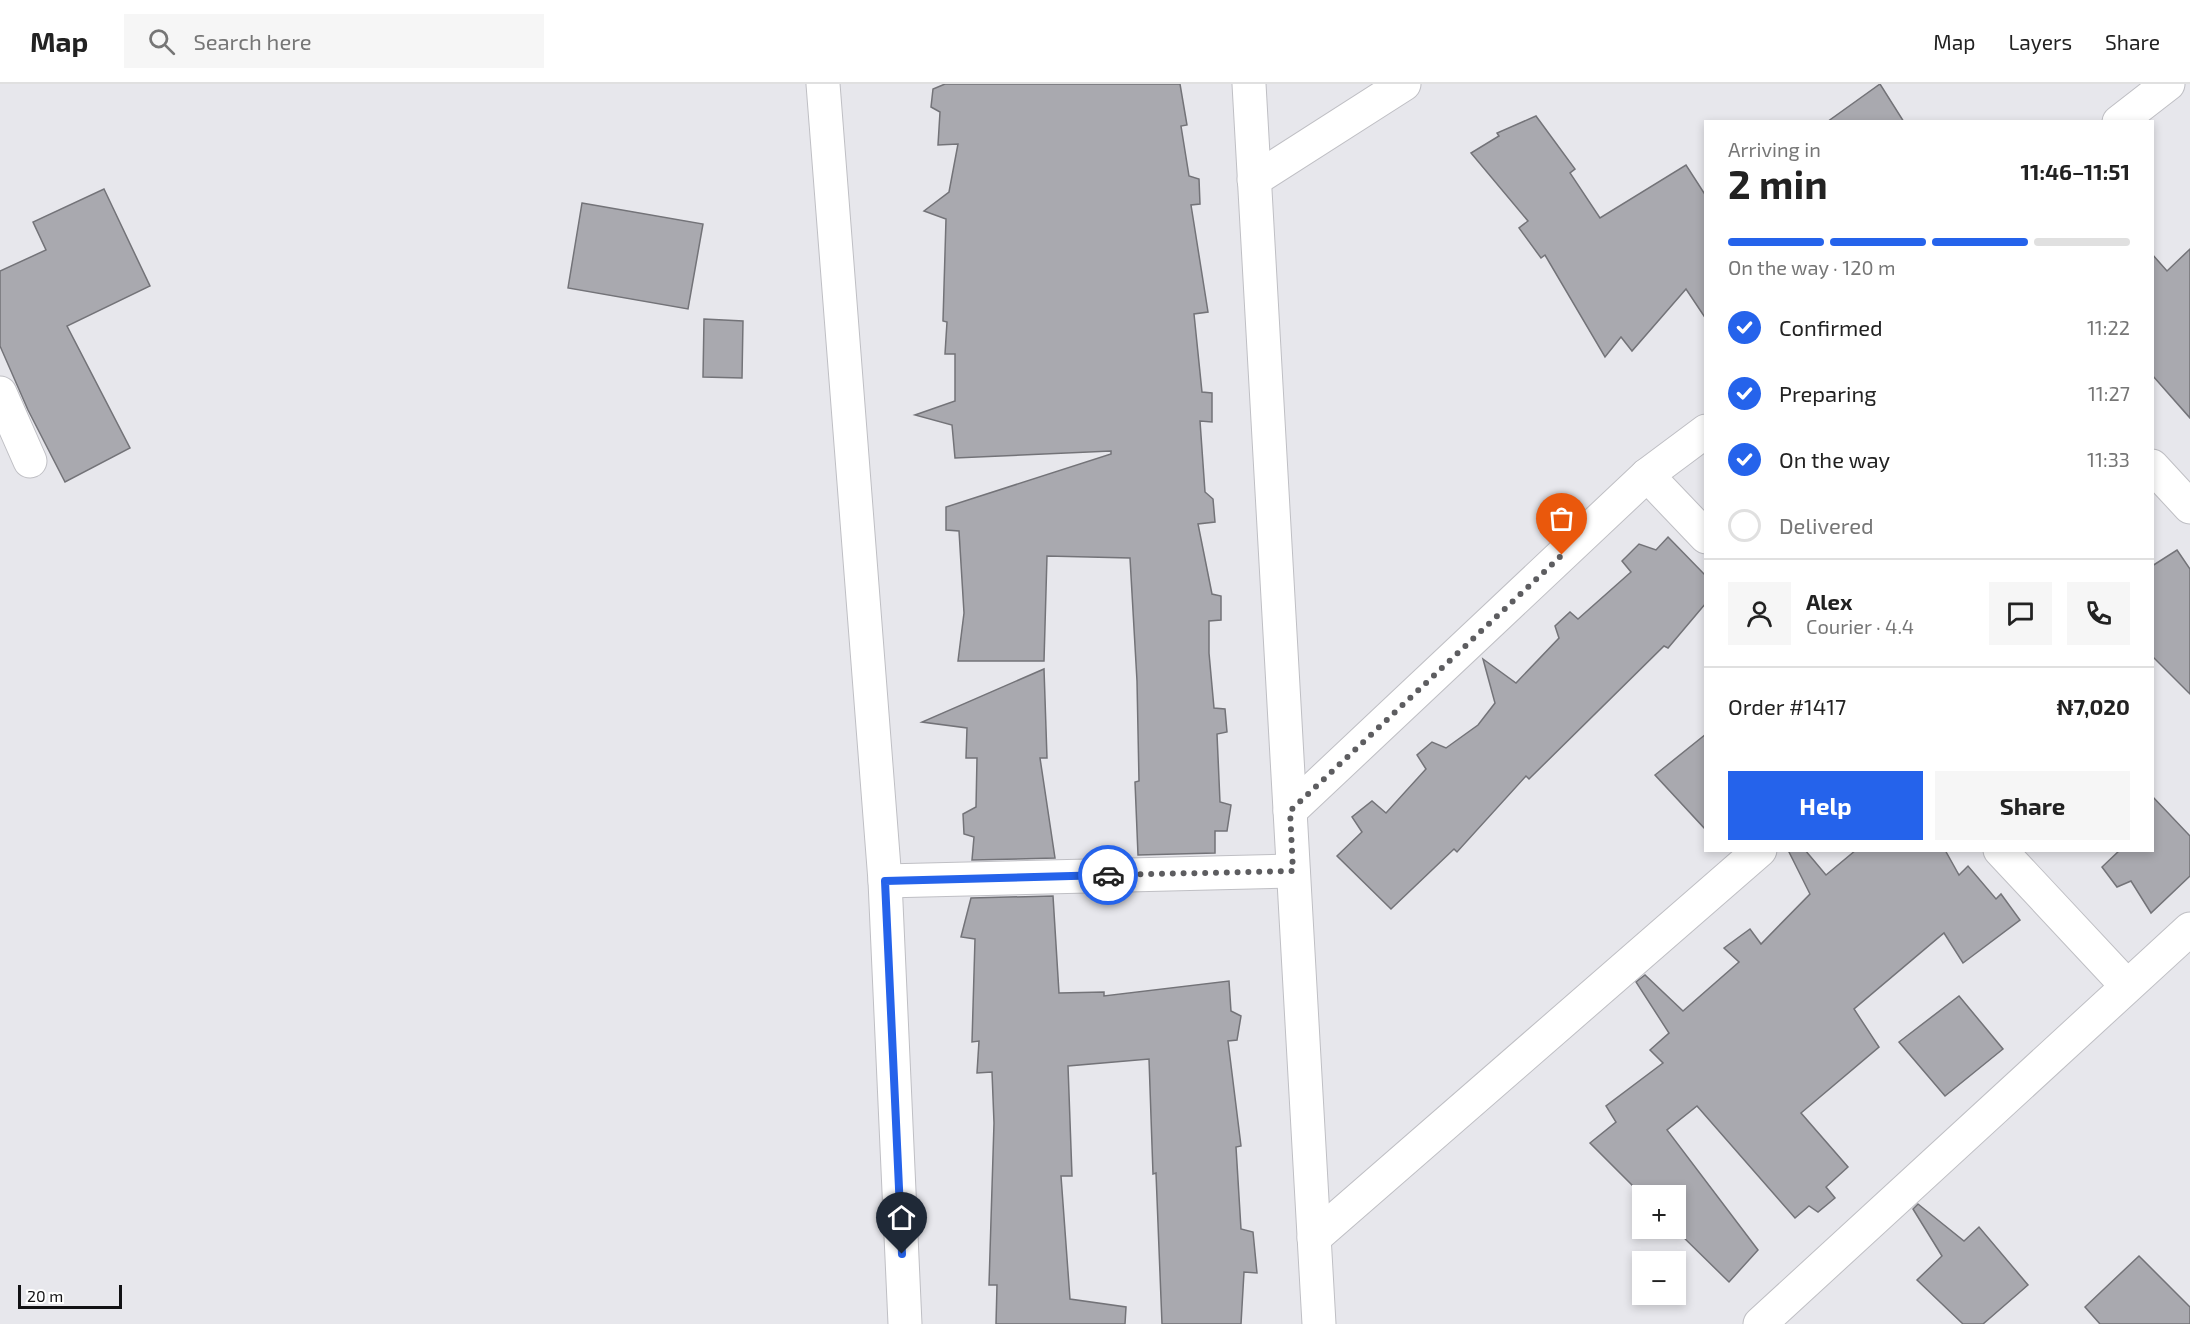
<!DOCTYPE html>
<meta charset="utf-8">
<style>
body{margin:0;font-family:"Exo 2",sans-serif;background:#f6f6f6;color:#222;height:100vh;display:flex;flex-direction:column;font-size:22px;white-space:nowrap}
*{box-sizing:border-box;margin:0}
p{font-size:20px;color:#767676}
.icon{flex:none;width:33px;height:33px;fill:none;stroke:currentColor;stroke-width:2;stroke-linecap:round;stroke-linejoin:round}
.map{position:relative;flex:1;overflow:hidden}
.panel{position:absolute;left:1704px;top:36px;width:450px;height:732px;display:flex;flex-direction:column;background:#fff;border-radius:0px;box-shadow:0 3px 9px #0003}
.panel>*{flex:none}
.tools{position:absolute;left:1632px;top:1101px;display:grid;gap:12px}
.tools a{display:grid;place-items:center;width:54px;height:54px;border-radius:0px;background:#fff;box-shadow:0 3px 9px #0003;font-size:30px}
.scale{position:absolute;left:18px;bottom:15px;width:104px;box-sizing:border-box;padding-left:6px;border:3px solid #121214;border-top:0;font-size:16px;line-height:21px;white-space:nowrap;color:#121214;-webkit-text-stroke:4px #fff;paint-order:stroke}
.pin{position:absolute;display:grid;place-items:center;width:51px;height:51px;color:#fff;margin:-62px -26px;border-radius:50% 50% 50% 0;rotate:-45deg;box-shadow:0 0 6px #0007}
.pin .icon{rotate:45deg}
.courier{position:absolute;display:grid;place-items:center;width:60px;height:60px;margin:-30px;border:4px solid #2563eb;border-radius:50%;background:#fff;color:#222;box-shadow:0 2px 8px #0007}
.summary em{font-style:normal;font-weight:700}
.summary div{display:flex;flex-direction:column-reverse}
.summary{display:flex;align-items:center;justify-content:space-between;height:102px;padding:0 24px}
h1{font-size:39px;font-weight:700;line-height:45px}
.bar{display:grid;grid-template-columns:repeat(4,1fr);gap:9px 6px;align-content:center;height:72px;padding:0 24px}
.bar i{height:8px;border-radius:4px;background:#e0e0e0}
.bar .current{background:#2563eb}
.bar p{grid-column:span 4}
.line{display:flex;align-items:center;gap:15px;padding:0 24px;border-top:2px solid #e0e0e0}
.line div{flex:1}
.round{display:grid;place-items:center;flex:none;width:63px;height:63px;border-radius:0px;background:#f6f6f6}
ol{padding:0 24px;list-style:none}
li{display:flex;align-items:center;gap:18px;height:66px}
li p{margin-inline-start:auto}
li .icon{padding:6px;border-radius:50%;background:#2563eb;color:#fff;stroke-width:4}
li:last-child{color:#767676}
li i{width:33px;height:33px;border:3px solid #e0e0e0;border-radius:50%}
.button{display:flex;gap:12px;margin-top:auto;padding:12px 24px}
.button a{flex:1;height:69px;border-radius:0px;background:#2563eb;color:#fff;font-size:24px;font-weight:700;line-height:69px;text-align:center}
.button a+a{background:#f6f6f6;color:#222}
header{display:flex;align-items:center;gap:36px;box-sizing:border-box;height:84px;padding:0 30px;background:#fff;border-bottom:2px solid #e0e0e0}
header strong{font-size:28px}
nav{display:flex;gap:33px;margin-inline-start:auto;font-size:21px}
.search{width:420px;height:54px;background:#f6f6f6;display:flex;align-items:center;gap:15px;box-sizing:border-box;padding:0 21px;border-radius:0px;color:#767676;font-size:22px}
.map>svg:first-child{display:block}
.building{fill:#a9a9af;stroke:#737378;stroke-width:1.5}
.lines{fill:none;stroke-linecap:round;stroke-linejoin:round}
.minor-casing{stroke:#bfbfc4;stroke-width:35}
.minor{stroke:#fff;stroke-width:33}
.done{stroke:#5d5d60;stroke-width:6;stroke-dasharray:0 10.8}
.route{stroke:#2563eb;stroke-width:8}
</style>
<header>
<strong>Map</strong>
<div class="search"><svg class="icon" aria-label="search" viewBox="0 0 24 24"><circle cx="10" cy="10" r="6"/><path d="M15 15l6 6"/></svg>Search here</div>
<nav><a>Map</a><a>Layers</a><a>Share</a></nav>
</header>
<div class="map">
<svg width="2190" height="1240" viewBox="0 0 2190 1240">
<rect width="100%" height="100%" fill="#e7e7ec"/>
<g class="building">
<path d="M 945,0 L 1180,0 L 1187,41 L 1181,42 L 1189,92 L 1199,95 L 1200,120 L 1191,121 L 1208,228 L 1194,230 L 1202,308 L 1212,309 L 1212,338 L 1200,337 L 1205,408 L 1213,415 L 1215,438 L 1198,440 L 1212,510 L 1221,512 L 1221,536 L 1209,537 L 1209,569 L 1214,624 L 1225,625 L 1227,648 L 1217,650 L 1220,718 L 1231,721 L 1227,747 L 1215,747 L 1215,769 L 1138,771 L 1135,698 L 1139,697 L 1137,597 L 1130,474 L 1047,472 L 1044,577 L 958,577 L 964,529 L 959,447 L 946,446 L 946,423 L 1111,370 L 1111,367 L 955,374 L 952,341 L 915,331 L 955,317 L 955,270 L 945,270 L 947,238 L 943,237 L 946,135 L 924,127 L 949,108 L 958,60 L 938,61 L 940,28 L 931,23 L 933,5 Z"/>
<path d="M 1880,0 L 1904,38 L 1827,38 Z"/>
<path d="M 1536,32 L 1575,85 L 1570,89 L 1600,134 L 1686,81 L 1706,112 L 1706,235 L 1686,205 L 1632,267 L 1621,253 L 1605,273 L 1545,171 L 1541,174 L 1519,144 L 1528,137 L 1471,69 L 1499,52 L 1497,49 Z"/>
<path d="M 104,105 L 150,202 L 67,242 L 130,364 L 65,398 L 28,326 L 0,262 L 0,187 L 46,166 L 33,138 Z"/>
<path d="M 582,119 L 703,140 L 688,225 L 568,204 Z"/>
<path d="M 2190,165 L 2190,334 L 2152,291 L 2152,170 L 2167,187 Z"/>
<path d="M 704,235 L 743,237 L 742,294 L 703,293 Z"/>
<path d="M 1668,453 L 1706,492 L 1706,519 L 1668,564 L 1664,562 L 1529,695 L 1526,692 L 1457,768 L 1454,765 L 1391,825 L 1337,772 L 1362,748 L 1352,733 L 1372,717 L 1386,729 L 1426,685 L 1417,671 L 1432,658 L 1446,664 L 1478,641 L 1495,619 L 1483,575 L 1516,599 L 1559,554 L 1555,542 L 1570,528 L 1578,535 L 1631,488 L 1622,477 L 1639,460 L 1656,466 Z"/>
<path d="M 2177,466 L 2190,485 L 2190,610 L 2152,572 L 2152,482 Z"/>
<path d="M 1044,585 L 1047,674 L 1040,674 L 1055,774 L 972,776 L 974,753 L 964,750 L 963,730 L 976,723 L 977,674 L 966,674 L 967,644 L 922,638 Z"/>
<path d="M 1706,650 L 1706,746 L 1655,691 Z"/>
<path d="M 2152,712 L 2190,752 L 2190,792 L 2151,829 L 2131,797 L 2117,803 L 2102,783 L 2120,766 L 2152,766 Z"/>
<path d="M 1788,766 L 1805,766 L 1826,791 L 1856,766 L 1945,766 L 1959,791 L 1968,782 L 1996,815 L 2001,810 L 2020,836 L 1963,879 L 1944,849 L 1854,925 L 1879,963 L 1801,1029 L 1848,1083 L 1826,1103 L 1835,1114 L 1818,1128 L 1809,1122 L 1795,1134 L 1697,1022 L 1667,1046 L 1758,1166 L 1729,1198 L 1674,1144 L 1676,1112 L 1643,1112 L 1590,1059 L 1616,1038 L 1606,1022 L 1663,979 L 1650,966 L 1669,949 L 1636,898 L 1645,891 L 1683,927 L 1739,878 L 1724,864 L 1750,845 L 1761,860 L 1810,810 Z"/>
<path d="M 1053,812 L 1059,909 L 1104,908 L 1104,912 L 1229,897 L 1231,927 L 1241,932 L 1237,956 L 1228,957 L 1241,1062 L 1236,1063 L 1241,1145 L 1253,1148 L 1257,1189 L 1244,1188 L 1241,1240 L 1162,1240 L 1156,1089 L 1153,1090 L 1149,975 L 1068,982 L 1072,1092 L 1061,1092 L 1070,1215 L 1126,1223 L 1125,1240 L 996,1240 L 997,1201 L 989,1201 L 994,1039 L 992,988 L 977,989 L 979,957 L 972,958 L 975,855 L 961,853 L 971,814 Z"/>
<path d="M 1959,912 L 2003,965 L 1945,1012 L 1899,958 Z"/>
<path d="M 1918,1120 L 1964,1157 L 1979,1143 L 2028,1201 L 1983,1240 L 1963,1240 L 1917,1196 L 1942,1172 L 1913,1125 Z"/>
<path d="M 2139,1172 L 2190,1223 L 2190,1240 L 2100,1240 L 2085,1223 Z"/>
</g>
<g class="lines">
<defs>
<g id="minor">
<path d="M 823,0 L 885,797 L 905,1240"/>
<path d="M 1249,0 L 1319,1240"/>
<path d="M 2119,38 L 2168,0"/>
<path d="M 1254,96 L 1404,0"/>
<path d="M 0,309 L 30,377"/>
<path d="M 2152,382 L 2190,423"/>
<path d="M 1647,391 L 1706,453"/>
<path d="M 1290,727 L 1647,391 L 1706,347"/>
<path d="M 2000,766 L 2127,902"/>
<path d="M 885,797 L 1293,787"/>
<path d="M 1314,1154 L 1760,766"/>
<path d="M 1760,1240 L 2190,845"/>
</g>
</defs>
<use href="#minor" class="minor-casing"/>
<use href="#minor" class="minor"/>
</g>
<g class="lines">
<path class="done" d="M 1108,791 L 1293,787 L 1290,727 L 1562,471"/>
<path class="route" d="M 902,1170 L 885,797 L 1108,791"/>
</g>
</svg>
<div class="tools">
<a>+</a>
<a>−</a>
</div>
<div class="scale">20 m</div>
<div class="pin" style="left:1562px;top:471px;background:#ea580c"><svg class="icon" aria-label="bag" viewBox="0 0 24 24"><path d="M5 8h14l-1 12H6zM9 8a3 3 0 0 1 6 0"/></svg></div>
<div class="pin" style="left:902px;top:1170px;background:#1f2937"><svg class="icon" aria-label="home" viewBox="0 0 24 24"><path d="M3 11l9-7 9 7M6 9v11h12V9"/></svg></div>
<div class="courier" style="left:1108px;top:791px"><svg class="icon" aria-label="car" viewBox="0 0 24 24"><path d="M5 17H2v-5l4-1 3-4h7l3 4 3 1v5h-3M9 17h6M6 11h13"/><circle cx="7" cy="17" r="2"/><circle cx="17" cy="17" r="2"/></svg></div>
<section class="panel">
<div class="summary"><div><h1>2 min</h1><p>Arriving in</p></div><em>11:46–11:51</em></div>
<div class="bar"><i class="current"></i><i class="current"></i><i class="current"></i><i></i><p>On the way · 120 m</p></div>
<ol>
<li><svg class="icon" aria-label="check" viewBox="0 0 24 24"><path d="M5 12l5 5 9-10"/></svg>Confirmed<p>11:22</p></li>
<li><svg class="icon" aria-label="check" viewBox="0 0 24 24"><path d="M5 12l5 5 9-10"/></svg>Preparing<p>11:27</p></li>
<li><svg class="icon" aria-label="check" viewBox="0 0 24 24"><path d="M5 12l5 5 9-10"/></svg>On the way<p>11:33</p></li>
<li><i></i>Delivered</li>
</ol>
<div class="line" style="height:108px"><a class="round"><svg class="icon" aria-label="person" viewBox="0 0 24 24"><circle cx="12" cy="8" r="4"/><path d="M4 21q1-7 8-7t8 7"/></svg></a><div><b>Alex</b><p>Courier · 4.4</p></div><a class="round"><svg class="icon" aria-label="chat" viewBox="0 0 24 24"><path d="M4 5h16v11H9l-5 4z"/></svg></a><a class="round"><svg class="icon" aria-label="phone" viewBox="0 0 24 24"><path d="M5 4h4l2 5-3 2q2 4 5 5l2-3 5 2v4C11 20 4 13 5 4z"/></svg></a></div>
<div class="line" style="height:78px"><div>Order #1417</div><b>₦7,020</b></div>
<div class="button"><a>Help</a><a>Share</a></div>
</section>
</div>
